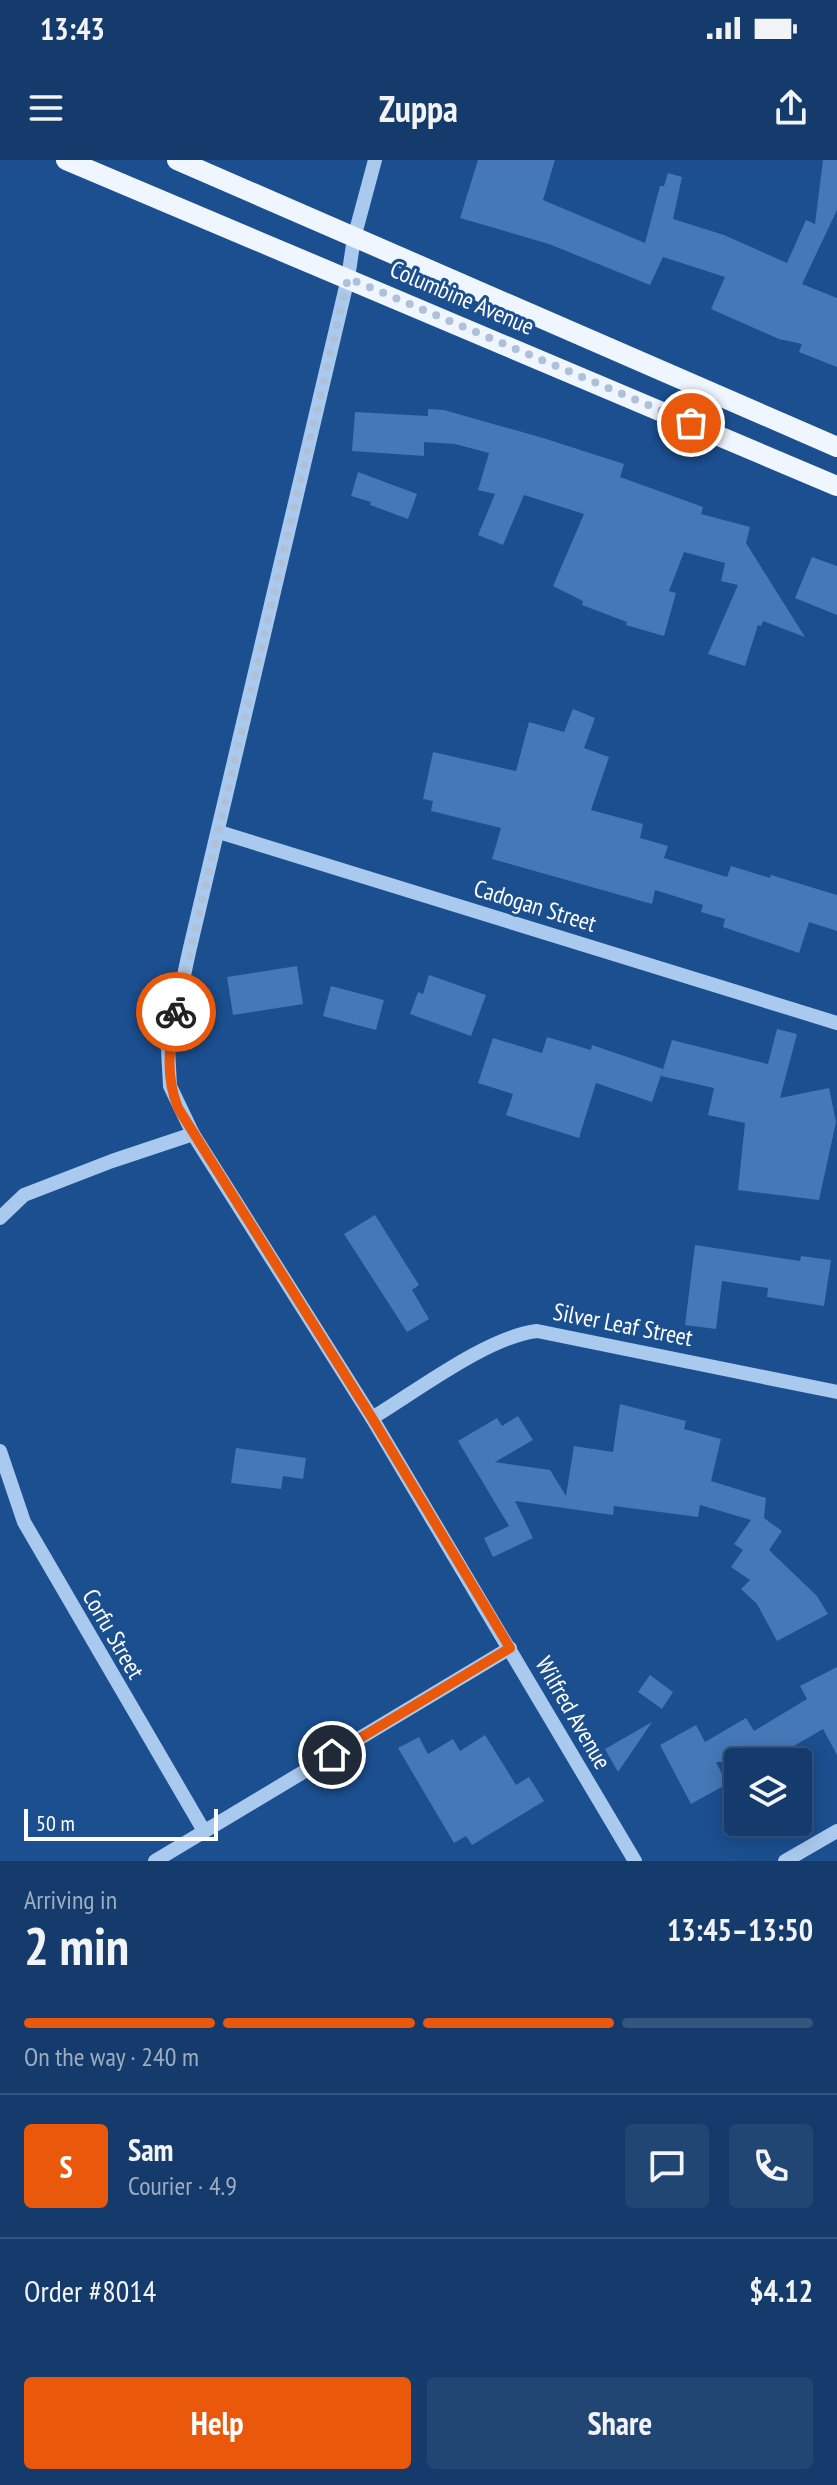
<!DOCTYPE html>
<meta charset="utf-8">
<style>
body{margin:0;font-family:"PT Sans Narrow",sans-serif;background:#214673;color:#f1f3f6;height:100vh;display:flex;flex-direction:column;font-size:30px;white-space:nowrap}
*{box-sizing:border-box;margin:0}
p{font-size:26px;color:#9dadc1}
.icon{flex:none;width:44px;height:44px;fill:none;stroke:currentColor;stroke-width:2;stroke-linecap:round;stroke-linejoin:round}
.map{position:relative;height:1701px;overflow:hidden}
.panel{display:flex;flex-direction:column;background:#143b6b;flex:1}
.panel>*{flex:none}
.fabs{position:absolute;left:724px;top:1588px;display:grid;gap:16px}
.fabs a{display:grid;place-items:center;width:88px;height:88px;border-radius:8px;background:#143b6b;box-shadow:0 4px 20px #0003,0 0 0 2px #33557e;font-size:40px}
.scale{position:absolute;left:24px;bottom:20px;width:194px;box-sizing:border-box;padding-left:8px;border:4px solid #fff;border-top:0;font-size:22px;line-height:28px;white-space:nowrap;color:#fff;-webkit-text-stroke:6px #1b4f8f;paint-order:stroke}
.pin{position:absolute;display:grid;place-items:center;width:68px;height:68px;color:#fff;margin:-34px;border:4px solid #fff;border-radius:50%;box-shadow:0 2px 8px #0007}
.courier{position:absolute;display:grid;place-items:center;width:80px;height:80px;margin:-40px;border:6px solid #ea580c;border-radius:50%;background:#fff;color:#222;box-shadow:0 2px 10px #0007}
.summary em{font-style:normal;font-weight:700}
.summary div{display:flex;flex-direction:column-reverse}
.summary{display:flex;align-items:center;justify-content:space-between;height:136px;padding:0 24px}
h1{font-size:52px;font-weight:700;line-height:60px}
.bar{display:grid;grid-template-columns:repeat(4,1fr);gap:12px 8px;align-content:center;height:96px;padding:0 24px}
.bar i{height:10px;border-radius:6px;background:#33557e}
.bar .on{background:#ea580c}
.bar p{grid-column:span 4}
.line{display:flex;align-items:center;gap:20px;padding:0 24px;border-top:2px solid #33557e}
.line div{flex:1}
.round{display:grid;place-items:center;flex:none;width:84px;height:84px;border-radius:8px;background:#214673}
.action{display:flex;gap:16px;margin-top:auto;padding:16px 24px}
.action a{flex:1;height:92px;border-radius:8px;background:#ea580c;color:#fff;font-size:32px;font-weight:700;line-height:92px;text-align:center}
.action a+a{background:#214673;color:#f1f3f6}
.status{display:flex;justify-content:space-between;align-items:center;height:56px;padding:0 40px;background:#143b6b;direction:ltr}
.status svg{height:22px;fill:currentColor}
header{display:flex;justify-content:space-between;align-items:center;height:104px;padding:0 24px;background:#143b6b;font-size:36px;font-weight:700}
.map>svg:first-child{display:block}
.building{fill:#4478b7}
.lines{fill:none;stroke-linecap:round;stroke-linejoin:round}
.minor{stroke:#a9c9ee;stroke-width:14}
.major{stroke:#f0f6ff;stroke-width:20}
.done{stroke:#afc1d8;stroke-width:8;stroke-dasharray:0 14.4}
.route{stroke:#ea580c;stroke-width:10}
.labels{text-anchor:middle;stroke-width:6;stroke-linejoin:round;paint-order:stroke}
.street-label{font-size:24px;fill:#fff;stroke:#1b4f8f}
</style>
<div class="status"><b>13:43</b><svg viewBox="0 0 49 12"><path d="M0 12V9h3v3zM5 12V6h3v6zM10 12V3h3v9zM15 12V0h3v12zM26 1h20v11H26zM47 4h2v5h-2z"/></svg></div>
<header><svg class="icon" aria-label="menu" viewBox="0 0 24 24"><path d="M4 6h16M4 12h16M4 18h16"/></svg>Zuppa<svg class="icon" aria-label="share" viewBox="0 0 24 24"><path d="M12 15V3M7 8l5-5 5 5M5 13v7h14v-7"/></svg></header>
<div class="map">
<svg width="837" height="1701" viewBox="0 0 837 1701">
<rect width="100%" height="100%" fill="#1b4f8f"/>
<g class="building">
<path d="M 478,0 L 555,0 L 543,40 L 645,83 L 660,26 L 664,26 L 668,13 L 682,17 L 673,59 L 724,75 L 787,103 L 806,60 L 815,64 L 823,0 L 837,0 L 837,50 L 802,124 L 837,138 L 837,207 L 799,192 L 802,184 L 779,179 L 711,149 L 725,117 L 663,97 L 650,125 L 549,84 L 460,58 Z"/>
<path d="M 428,249 L 444,250 L 543,278 L 624,304 L 620,317 L 703,347 L 701,354 L 750,367 L 746,383 L 805,477 L 763,461 L 761,466 L 758,465 L 745,506 L 708,494 L 738,425 L 721,421 L 725,403 L 684,392 L 669,431 L 676,433 L 664,476 L 626,465 L 627,462 L 582,445 L 583,441 L 553,426 L 584,354 L 524,335 L 503,385 L 478,375 L 495,334 L 478,330 L 489,293 L 455,284 L 424,282 L 424,296 L 352,291 L 355,252 L 428,256 Z"/>
<path d="M 358,312 L 417,334 L 408,359 L 370,345 L 371,342 L 351,336 Z"/>
<path d="M 812,397 L 837,406 L 837,455 L 795,438 Z"/>
<path d="M 573,549 L 595,558 L 584,588 L 609,597 L 591,650 L 643,664 L 640,678 L 668,686 L 664,698 L 727,717 L 731,706 L 770,718 L 771,715 L 837,735 L 837,771 L 809,762 L 799,793 L 723,767 L 725,759 L 701,752 L 703,745 L 655,730 L 652,744 L 492,699 L 501,668 L 431,651 L 433,641 L 423,639 L 433,592 L 516,611 L 529,562 L 564,572 Z"/>
<path d="M 297,806 L 303,844 L 233,855 L 227,817 Z"/>
<path d="M 429,815 L 486,835 L 471,876 L 410,854 L 418,832 L 423,834 Z"/>
<path d="M 331,826 L 384,840 L 376,870 L 323,856 Z"/>
<path d="M 777,869 L 797,874 L 780,938 L 829,928 L 836,962 L 819,1040 L 738,1030 L 745,963 L 708,955 L 714,928 L 661,916 L 672,880 L 768,904 Z"/>
<path d="M 547,877 L 591,890 L 592,885 L 663,909 L 652,942 L 596,923 L 579,978 L 506,955 L 513,934 L 478,923 L 493,878 L 542,893 Z"/>
<path d="M 375,1055 L 419,1125 L 412,1130 L 429,1159 L 407,1172 L 344,1074 Z"/>
<path d="M 695,1085 L 800,1101 L 801,1096 L 831,1100 L 824,1146 L 767,1137 L 768,1128 L 722,1121 L 716,1169 L 685,1165 Z"/>
<path d="M 620,1244 L 686,1261 L 684,1269 L 721,1279 L 711,1321 L 766,1338 L 764,1358 L 782,1371 L 769,1390 L 817,1436 L 828,1454 L 777,1481 L 757,1444 L 741,1429 L 750,1420 L 731,1407 L 743,1390 L 734,1384 L 751,1360 L 700,1345 L 698,1357 L 614,1346 L 613,1355 L 515,1341 L 533,1378 L 493,1397 L 484,1378 L 509,1366 L 458,1281 L 497,1258 L 502,1266 L 518,1256 L 533,1280 L 495,1302 L 550,1310 L 566,1336 L 574,1286 L 613,1292 Z"/>
<path d="M 236,1288 L 306,1298 L 303,1319 L 283,1316 L 281,1329 L 231,1323 Z"/>
<path d="M 837,1507 L 837,1595 L 823,1569 L 787,1590 L 795,1602 L 716,1602 L 727,1624 L 691,1644 L 660,1585 L 696,1565 L 705,1582 L 746,1558 L 754,1571 L 807,1539 L 800,1526 Z"/>
<path d="M 650,1515 L 673,1532 L 662,1549 L 638,1532 Z"/>
<path d="M 652,1562 L 618,1612 L 605,1589 Z"/>
<path d="M 485,1575 L 516,1625 L 529,1617 L 544,1641 L 472,1685 L 466,1676 L 454,1683 L 398,1588 L 419,1577 L 428,1594 L 453,1579 L 460,1591 Z"/>
</g>
<g class="lines">
<g class="minor">
<path d="M 375,0 L 354,78 L 348,118 L 189,792 L 168,889 L 170,926 L 193,974 L 372,1258 L 635,1701"/>
<path d="M 219,672 L 837,863"/>
<path d="M 0,1058 L 24,1035 L 112,1001 L 193,974"/>
<path d="M 372,1258 C 417,1231 487,1177 537,1171 L 837,1232"/>
<path d="M 0,1291 L 24,1362 L 204,1671"/>
<path d="M 155,1701 L 510,1488"/>
<path d="M 785,1701 L 837,1671"/>
</g>
<g class="major">
<path d="M 66,0 L 837,326"/>
<path d="M 177,0 L 837,287"/>
</g>
</g>
<g class="lines">
<path class="done" d="M 176,852 L 348,118 L 691,263"/>
<path class="route" d="M 176,852 C 169,887 165,915 178,948 L 372,1258 L 510,1488 L 332,1595"/>
</g>
<g class="labels">
<g class="street-label">
<text transform="translate(462 138) rotate(23)" y="8">Columbine Avenue</text>
<text transform="translate(535 746) rotate(17)" y="8">Cadogan Street</text>
<text transform="translate(623 1165) rotate(11)" y="8">Silver Leaf Street</text>
<text transform="translate(113 1474) rotate(60)" y="8">Corfu Street</text>
<text transform="translate(573 1553) rotate(60)" y="8">Wilfred Avenue</text>
</g>
</g>
</svg>
<div class="fabs">
<a><svg class="icon" aria-label="layers" viewBox="0 0 24 24"><path d="M12 4l9 5-9 5-9-5zM3 14l9 5 9-5"/></svg></a>
</div>
<div class="scale">50 m</div>
<div class="pin" style="left:691px;top:263px;background:#ea580c"><svg class="icon" aria-label="bag" viewBox="0 0 24 24"><path d="M5 8h14l-1 12H6zM9 8a3 3 0 0 1 6 0"/></svg></div>
<div class="pin" style="left:332px;top:1595px;background:#1f2937"><svg class="icon" aria-label="home" viewBox="0 0 24 24"><path d="M3 11l9-7 9 7M6 9v11h12V9"/></svg></div>
<div class="courier" style="left:176px;top:852px"><svg class="icon" aria-label="bike" viewBox="0 0 24 24"><circle cx="6" cy="16" r="4"/><circle cx="18" cy="16" r="4"/><path d="M6 16l4-8h5l3 8M10 8l3 8H6M13 5h3"/></svg></div>
</div>
<section class="panel">
<div class="summary"><div><h1>2 min</h1><p>Arriving in</p></div><em>13:45–13:50</em></div>
<div class="bar"><i class="on"></i><i class="on"></i><i class="on"></i><i></i><p>On the way · 240 m</p></div>
<div class="line" style="height:144px"><b class="round" style="background:#ea580c;color:#fff">S</b><div><b>Sam</b><p>Courier · 4.9</p></div><a class="round"><svg class="icon" aria-label="chat" viewBox="0 0 24 24"><path d="M4 5h16v11H9l-5 4z"/></svg></a><a class="round"><svg class="icon" aria-label="phone" viewBox="0 0 24 24"><path d="M5 4h4l2 5-3 2q2 4 5 5l2-3 5 2v4C11 20 4 13 5 4z"/></svg></a></div>
<div class="line" style="height:104px"><div>Order #8014</div><b>$4.12</b></div>
<div class="action"><a>Help</a><a>Share</a></div>
</section>
